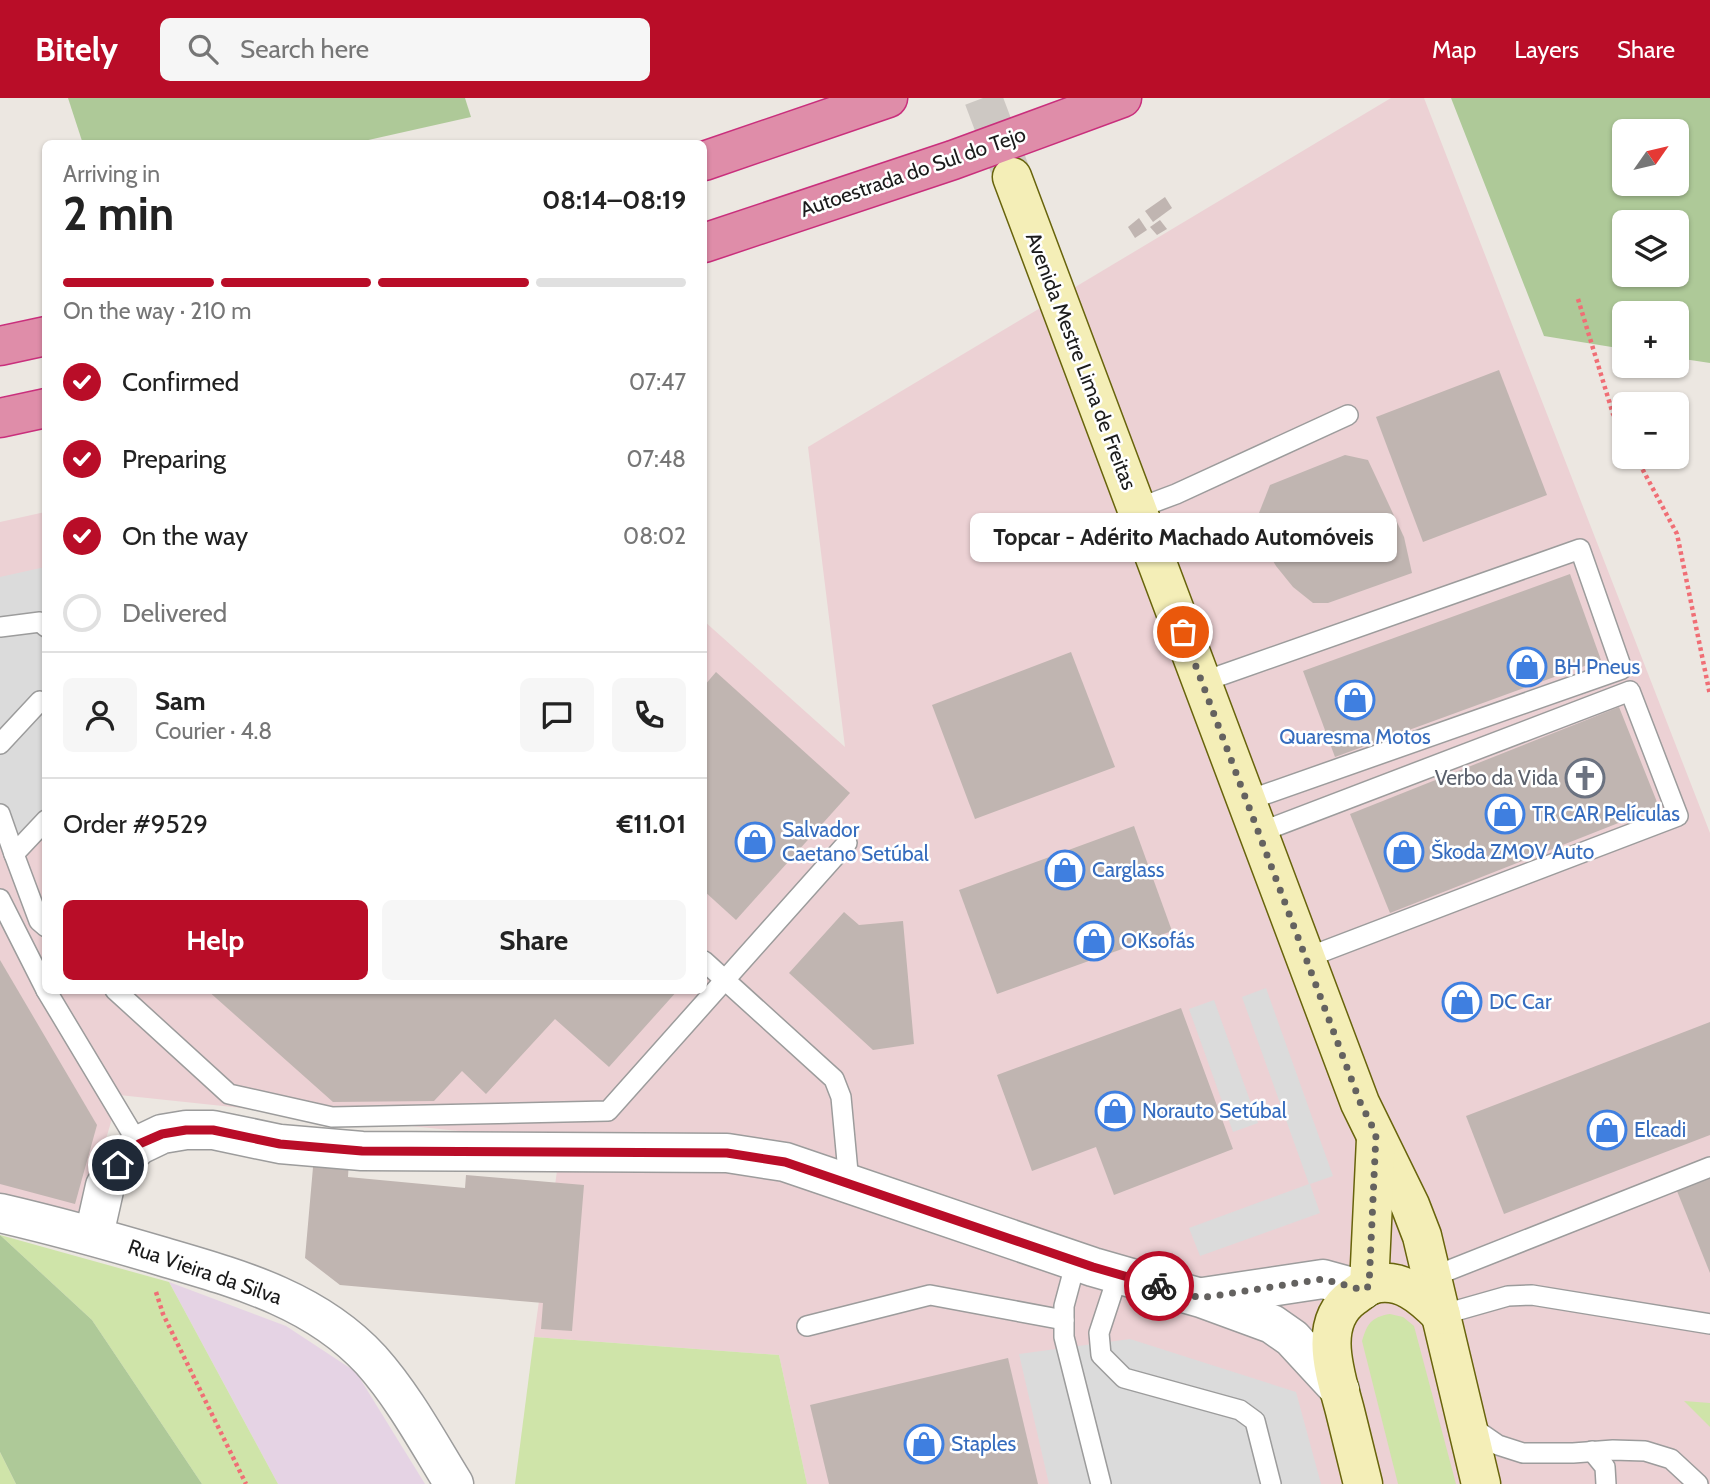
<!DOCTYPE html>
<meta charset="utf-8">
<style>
body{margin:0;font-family:Cabin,sans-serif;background:#f6f6f6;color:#222;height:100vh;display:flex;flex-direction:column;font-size:26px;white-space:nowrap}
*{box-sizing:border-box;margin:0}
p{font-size:23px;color:#767676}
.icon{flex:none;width:38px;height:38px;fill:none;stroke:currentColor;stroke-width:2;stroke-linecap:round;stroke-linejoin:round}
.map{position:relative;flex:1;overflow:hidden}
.drawer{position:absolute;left:42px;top:42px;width:665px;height:854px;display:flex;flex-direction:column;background:#fff;border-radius:10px;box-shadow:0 2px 5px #0004}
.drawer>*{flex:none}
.needle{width:46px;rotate:56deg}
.buttons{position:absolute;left:1612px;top:21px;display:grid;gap:14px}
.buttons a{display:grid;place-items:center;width:77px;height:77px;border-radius:10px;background:#fff;box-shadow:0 2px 5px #0004;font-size:35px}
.pin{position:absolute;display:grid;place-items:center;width:60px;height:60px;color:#fff;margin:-30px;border:4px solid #fff;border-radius:50%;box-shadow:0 2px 7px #0007}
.courier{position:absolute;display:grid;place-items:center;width:70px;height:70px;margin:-35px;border:5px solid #b90d28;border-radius:50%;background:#fff;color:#222;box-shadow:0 2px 9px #0007}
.bubble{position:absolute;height:49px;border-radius:10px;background:#fff;box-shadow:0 2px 5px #0004;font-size:23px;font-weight:700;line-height:49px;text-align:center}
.overview em{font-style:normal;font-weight:700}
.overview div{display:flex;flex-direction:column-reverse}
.overview{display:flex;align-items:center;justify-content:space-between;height:119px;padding:0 21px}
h1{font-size:46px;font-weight:700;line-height:52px}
.bar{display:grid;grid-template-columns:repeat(4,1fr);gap:10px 7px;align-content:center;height:84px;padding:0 21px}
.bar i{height:9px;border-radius:5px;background:#e0e0e0}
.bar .current{background:#b90d28}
.bar p{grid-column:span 4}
.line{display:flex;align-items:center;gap:18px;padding:0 21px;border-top:2px solid #e0e0e0}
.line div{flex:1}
.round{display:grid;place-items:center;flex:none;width:74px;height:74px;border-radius:10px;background:#f6f6f6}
ol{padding:0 21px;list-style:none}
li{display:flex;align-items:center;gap:21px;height:77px}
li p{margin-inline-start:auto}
li .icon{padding:7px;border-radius:50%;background:#b90d28;color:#fff;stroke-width:4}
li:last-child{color:#767676}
li i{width:38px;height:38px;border:4px solid #e0e0e0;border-radius:50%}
.action{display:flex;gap:14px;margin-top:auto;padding:14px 21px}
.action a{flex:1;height:80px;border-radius:10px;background:#b90d28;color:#fff;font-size:28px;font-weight:700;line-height:80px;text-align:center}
.action a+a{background:#f6f6f6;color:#222}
header{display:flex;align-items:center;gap:42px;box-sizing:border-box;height:98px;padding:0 35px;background:#b90d28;color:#fff}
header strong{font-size:33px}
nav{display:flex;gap:38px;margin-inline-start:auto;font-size:24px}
.search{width:490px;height:63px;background:#f6f6f6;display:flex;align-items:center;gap:18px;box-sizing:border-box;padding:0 24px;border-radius:10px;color:#767676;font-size:26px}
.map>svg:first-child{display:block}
.commercial{fill:#ecd1d4}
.industrial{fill:#e5d3e4}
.grass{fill:#cfe4a9}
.forest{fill:#aec998;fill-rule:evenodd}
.parking{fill:#dbdbdb}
.building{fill:#c0b5b1}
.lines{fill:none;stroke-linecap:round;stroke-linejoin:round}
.secondary-tunnel{stroke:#cdc8c3;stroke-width:38;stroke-dasharray:38 19;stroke-linecap:butt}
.lane-casing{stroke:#9c9c9c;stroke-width:22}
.street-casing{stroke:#9c9c9c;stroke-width:41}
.secondary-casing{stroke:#68640c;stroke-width:41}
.highway-casing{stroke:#c92f7c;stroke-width:41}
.path{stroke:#f06e75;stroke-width:4.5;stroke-dasharray:3.5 3.5;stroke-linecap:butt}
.lane{stroke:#fff;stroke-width:19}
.street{stroke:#fff;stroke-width:38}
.secondary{stroke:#f4eeb7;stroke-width:38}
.highway{stroke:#df8da9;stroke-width:38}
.done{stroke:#646260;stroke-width:7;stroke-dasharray:0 12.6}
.route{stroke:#b90d28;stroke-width:9}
.labels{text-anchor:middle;stroke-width:5;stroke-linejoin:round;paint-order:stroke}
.street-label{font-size:21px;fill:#1b1b1b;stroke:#fff}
.shop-label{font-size:21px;fill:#366cbe;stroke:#fff;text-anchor:start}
.worship-label{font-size:21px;fill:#5b616d;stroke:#fff;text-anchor:end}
</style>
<header>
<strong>Bitely</strong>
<div class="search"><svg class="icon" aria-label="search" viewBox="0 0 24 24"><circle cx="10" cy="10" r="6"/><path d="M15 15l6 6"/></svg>Search here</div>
<nav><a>Map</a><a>Layers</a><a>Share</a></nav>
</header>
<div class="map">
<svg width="1710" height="1386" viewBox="0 0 1710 1386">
<rect width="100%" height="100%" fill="#ece7e1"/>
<path class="commercial" d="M 1391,0 L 1424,0 L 1710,735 L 1710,1386 L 807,1386 L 779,1257 L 534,1239 L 561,1044 L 119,997 L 84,1115 L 0,1095 L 0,424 L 45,414 L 46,892 L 704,892 L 704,523 L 845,649 L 808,349 Z"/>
<path class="industrial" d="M 169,1184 L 286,1228 L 356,1274 L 425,1386 L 278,1386 Z"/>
<g class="grass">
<path d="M 0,1137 L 169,1184 L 278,1386 L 202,1386 L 92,1222 Z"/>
<path d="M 1390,1216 L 1403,1219 L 1414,1228 L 1456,1386 L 1398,1386 L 1362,1243 C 1367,1226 1371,1219 1390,1216 Z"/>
<path d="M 534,1239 L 779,1257 L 807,1386 L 515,1386 Z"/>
<path d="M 1684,1303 L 1710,1305 L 1710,1329 Z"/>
<path d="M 0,1354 L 16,1386 L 0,1386 Z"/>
</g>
<g class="forest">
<path d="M 68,0 L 465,0 L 471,19 L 355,45 L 83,46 Z"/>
<path d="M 1451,0 L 1710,0 L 1710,265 L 1677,260 L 1676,215 L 1624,215 L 1624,251 L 1544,238 ZM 1624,33 L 1676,33 L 1676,86 L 1624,86 ZM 1624,124 L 1676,124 L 1676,177 L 1624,177 Z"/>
<path d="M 0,1137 L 92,1222 L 202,1386 L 16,1386 L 0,1354 Z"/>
</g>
<g class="parking">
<path d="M 45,469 L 45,722 L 14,756 L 0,716 L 0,479 Z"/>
<path d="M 1266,890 L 1333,1078 L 1310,1086 L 1320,1115 L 1200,1158 L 1189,1130 L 1309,1086 L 1242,899 Z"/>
<path d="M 1214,902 L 1258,1025 L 1233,1034 L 1189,911 Z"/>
<path d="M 1130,1241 L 1296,1294 L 1321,1386 L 1049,1386 L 1019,1256 Z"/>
</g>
<g class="building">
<path d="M 1165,99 L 1172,110 L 1153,124 L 1145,113 Z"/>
<path d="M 1139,120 L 1147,132 L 1135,140 L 1128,129 Z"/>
<path d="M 1160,122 L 1167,131 L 1157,137 L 1150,129 Z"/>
<path d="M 1499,272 L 1547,397 L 1423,444 L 1376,319 Z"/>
<path d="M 1345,357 L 1368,362 L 1404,439 L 1412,475 L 1328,505 L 1313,505 L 1293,489 L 1276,468 L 1262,444 L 1259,415 L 1270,387 Z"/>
<path d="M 1570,476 L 1601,562 L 1335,659 L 1303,573 Z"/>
<path d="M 1071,554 L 1115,669 L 975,721 L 932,607 Z"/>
<path d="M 716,574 L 850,695 L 736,822 L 704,793 L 704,588 Z"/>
<path d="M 1619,609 L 1659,709 L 1390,815 L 1350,716 Z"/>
<path d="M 1134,728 L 1172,833 L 997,896 L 959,792 Z"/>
<path d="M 844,814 L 859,827 L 903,823 L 914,946 L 873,952 L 789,875 Z"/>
<path d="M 0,862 L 97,1027 L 75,1106 L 0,1086 Z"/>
<path d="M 207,892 L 678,892 L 609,969 L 555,921 L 486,996 L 462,973 L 434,1003 L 333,1004 Z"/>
<path d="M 1181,910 L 1233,1051 L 1114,1097 L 1096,1049 L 1032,1073 L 997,977 Z"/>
<path d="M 1710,924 L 1710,1037 L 1504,1116 L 1466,1018 Z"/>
<path d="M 314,1058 L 349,1061 L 348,1079 L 465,1090 L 466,1077 L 584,1087 L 572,1233 L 541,1231 L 543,1205 L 340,1187 L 305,1160 Z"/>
<path d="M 1710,1080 L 1710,1175 L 1677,1093 Z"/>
<path d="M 1008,1260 L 1038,1386 L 829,1386 L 810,1307 Z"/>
</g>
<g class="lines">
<path class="secondary-tunnel" d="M 983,0 L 1012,77"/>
<defs>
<g id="lane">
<path d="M 1136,411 L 1176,396 L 1348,317"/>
<path d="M 0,529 L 40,524 L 46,529"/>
<path d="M 1202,584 L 1580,451 L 1622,571 L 1246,703"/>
<path d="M 0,646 L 40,603"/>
<path d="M 0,716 L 14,756"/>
<path d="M 46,722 L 14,756 L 39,823 L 46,829"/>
<path d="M 1258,735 L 1630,593 L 1678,718 L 1306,860"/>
<path d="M 0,801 L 46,892"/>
<path d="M 704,863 L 834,981 L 841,999 L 849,1085"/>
<path d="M 46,892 L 139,1047"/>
<path d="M 115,892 L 229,996 L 332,1019 L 608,1013 L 847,745"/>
<path d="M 1076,1163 L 1064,1208 L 1064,1239 L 1101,1386"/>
<path d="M 1118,1177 L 1099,1235 L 1101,1257 L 1124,1280 L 1240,1312 L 1255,1323 L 1271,1386"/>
<path d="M 1432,1179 L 1710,1069"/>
<path d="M 1441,1217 L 1508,1198 L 1532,1197 L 1710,1226"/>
<path d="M 807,1228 L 930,1197 L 1064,1222"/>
<path d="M 1469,1327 L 1498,1347 L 1523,1355 L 1573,1355 L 1613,1352 L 1645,1353 L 1671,1361 L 1698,1386"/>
<path d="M 1592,1353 L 1605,1369 L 1606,1386"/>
</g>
<g id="street">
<path d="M 0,1115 C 56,1128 110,1143 164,1159 C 239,1181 316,1202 371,1262 C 404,1299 428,1344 454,1386"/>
<path d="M 94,1137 L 105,1088 L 118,1067 L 139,1047 L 162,1036 L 186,1032 L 213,1032 L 280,1046 L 362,1053 L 727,1055 L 785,1064 L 1093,1169 L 1201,1200 L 1272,1226 L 1292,1240 L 1340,1292"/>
<path d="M 1203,1199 L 1323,1181 L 1363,1192"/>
</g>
<g id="secondary">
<path d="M 1012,79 L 1360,1005 L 1410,1107 L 1422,1138 L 1481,1386"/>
<path d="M 1369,1188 L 1376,1041"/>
<path d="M 1363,1386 C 1357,1362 1351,1337 1345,1313 C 1336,1278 1316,1225 1353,1199 C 1359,1195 1365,1189 1371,1187 C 1400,1178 1422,1198 1441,1217"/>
</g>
<g id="highway">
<path d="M 704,63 L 888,0"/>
<path d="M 704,145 L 953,62 L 1122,0"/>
<path d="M 0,248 L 46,238"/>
<path d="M 0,320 L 46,310"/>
</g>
</defs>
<use href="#lane" class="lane-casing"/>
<use href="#street" class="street-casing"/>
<use href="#secondary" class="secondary-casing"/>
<use href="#highway" class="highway-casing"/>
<g class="path">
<path d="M 1578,201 L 1613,316 L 1624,336"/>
<path d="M 1636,359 L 1677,436 L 1710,597"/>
<path d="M 156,1194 L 163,1216 L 246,1386"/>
</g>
<use href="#lane" class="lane"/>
<use href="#street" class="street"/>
<use href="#secondary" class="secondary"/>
<use href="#highway" class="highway"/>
</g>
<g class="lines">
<path class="done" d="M 1159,1188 L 1200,1200 L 1323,1181 L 1363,1192 L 1369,1188 L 1376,1036 L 1360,1004 L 1183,534"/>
<path class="route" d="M 118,1067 L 139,1046 L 162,1036 L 186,1032 L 213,1032 L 280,1046 L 362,1053 L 727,1055 L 785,1064 L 1093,1169 L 1159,1188"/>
</g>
<defs>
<symbol id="shop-ring" viewBox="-11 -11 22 22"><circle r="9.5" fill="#fff" stroke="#3f7fe0" stroke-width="1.5"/><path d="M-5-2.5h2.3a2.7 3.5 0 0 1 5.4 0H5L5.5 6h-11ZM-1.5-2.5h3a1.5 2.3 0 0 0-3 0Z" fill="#3f7fe0"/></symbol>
<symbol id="church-ring" viewBox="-11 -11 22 22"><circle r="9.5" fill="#fff" stroke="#6b7280" stroke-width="1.5"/><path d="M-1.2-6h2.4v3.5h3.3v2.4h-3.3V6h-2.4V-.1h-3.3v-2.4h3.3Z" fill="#6b7280"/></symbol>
</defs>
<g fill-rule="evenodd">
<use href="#shop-ring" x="1505" y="547" width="44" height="44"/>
<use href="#shop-ring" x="1333" y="580" width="44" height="44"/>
<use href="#church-ring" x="1563" y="658" width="44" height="44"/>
<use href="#shop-ring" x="1483" y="694" width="44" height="44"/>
<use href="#shop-ring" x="733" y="722" width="44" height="44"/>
<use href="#shop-ring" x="1382" y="732" width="44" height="44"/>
<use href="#shop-ring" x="1043" y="750" width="44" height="44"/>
<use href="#shop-ring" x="1072" y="821" width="44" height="44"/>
<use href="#shop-ring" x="1440" y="882" width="44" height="44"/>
<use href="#shop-ring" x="1093" y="991" width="44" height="44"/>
<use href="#shop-ring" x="1585" y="1010" width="44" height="44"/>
<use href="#shop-ring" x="902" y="1324" width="44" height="44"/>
</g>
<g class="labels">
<g class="street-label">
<text transform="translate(913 74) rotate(-19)" y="7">Autoestrada do Sul do Tejo</text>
<text transform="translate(1081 263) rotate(69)" y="7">Avenida Mestre Lima de Freitas</text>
<text transform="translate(205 1174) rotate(19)" y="7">Rua Vieira da Silva</text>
</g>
<g class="shop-label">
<text x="1554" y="576">BH Pneus</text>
<text x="1355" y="646" text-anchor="middle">Quaresma Motos</text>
<text x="1532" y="723">TR CAR Películas</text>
<text x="782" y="739">Salvador<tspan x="782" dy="24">Caetano Setúbal</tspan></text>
<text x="1431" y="761">Škoda ZMOV Auto</text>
<text x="1092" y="779">Carglass</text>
<text x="1121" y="850">OKsofás</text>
<text x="1489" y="911">DC Car</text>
<text x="1142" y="1020">Norauto Setúbal</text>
<text x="1634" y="1039">Elcadi</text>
<text x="951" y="1353">Staples</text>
</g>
<g class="worship-label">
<text x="1558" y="687">Verbo da Vida</text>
</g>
</g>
</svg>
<div class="buttons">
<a><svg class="needle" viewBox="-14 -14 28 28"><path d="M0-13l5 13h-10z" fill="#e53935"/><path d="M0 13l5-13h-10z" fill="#767676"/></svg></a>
<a><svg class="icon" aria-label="layers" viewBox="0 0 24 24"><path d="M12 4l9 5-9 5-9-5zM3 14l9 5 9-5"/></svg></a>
<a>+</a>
<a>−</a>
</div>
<div class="pin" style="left:1183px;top:534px;background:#ea580c"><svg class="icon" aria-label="bag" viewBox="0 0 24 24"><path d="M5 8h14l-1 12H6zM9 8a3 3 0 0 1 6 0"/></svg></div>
<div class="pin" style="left:118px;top:1067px;background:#1f2937"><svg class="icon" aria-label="home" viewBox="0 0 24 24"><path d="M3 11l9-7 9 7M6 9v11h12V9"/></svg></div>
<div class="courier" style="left:1159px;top:1188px"><svg class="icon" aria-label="bike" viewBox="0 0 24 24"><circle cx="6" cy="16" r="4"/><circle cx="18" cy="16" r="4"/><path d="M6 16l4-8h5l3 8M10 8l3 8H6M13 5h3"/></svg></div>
<div class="bubble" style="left:970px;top:415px;width:427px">Topcar - Adérito Machado Automóveis</div>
<section class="drawer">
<div class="overview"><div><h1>2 min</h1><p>Arriving in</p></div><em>08:14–08:19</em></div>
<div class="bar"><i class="current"></i><i class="current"></i><i class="current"></i><i></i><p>On the way · 210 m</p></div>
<ol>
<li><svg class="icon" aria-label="check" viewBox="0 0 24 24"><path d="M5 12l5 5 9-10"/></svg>Confirmed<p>07:47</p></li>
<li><svg class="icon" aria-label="check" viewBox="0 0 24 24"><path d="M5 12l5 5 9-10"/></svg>Preparing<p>07:48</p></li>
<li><svg class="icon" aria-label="check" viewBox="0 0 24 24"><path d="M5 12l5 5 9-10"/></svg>On the way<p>08:02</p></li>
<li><i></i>Delivered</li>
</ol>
<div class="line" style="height:126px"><a class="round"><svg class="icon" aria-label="person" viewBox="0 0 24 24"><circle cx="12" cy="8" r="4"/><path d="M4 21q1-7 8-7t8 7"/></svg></a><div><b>Sam</b><p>Courier · 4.8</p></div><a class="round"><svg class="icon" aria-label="chat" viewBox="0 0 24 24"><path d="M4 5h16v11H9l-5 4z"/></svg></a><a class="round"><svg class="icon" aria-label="phone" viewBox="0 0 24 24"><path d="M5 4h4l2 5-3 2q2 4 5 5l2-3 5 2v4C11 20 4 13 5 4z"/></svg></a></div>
<div class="line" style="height:91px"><div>Order #9529</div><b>€11.01</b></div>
<div class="action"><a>Help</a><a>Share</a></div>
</section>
</div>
